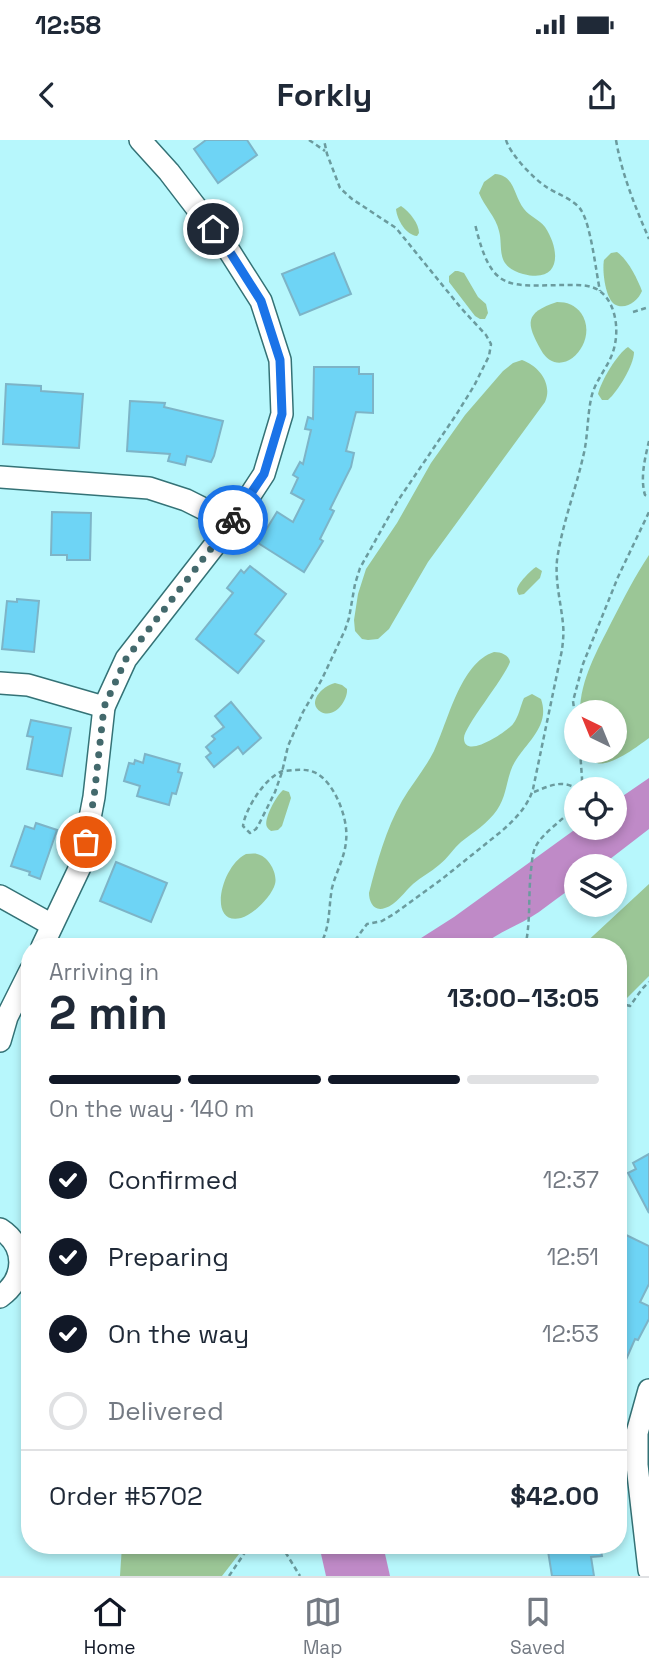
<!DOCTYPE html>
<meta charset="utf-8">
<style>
body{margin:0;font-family:"Space Grotesk",sans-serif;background:#f2f2f3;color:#1f2937;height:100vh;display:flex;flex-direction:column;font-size:26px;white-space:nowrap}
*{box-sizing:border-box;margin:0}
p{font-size:23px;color:#747a83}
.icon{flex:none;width:38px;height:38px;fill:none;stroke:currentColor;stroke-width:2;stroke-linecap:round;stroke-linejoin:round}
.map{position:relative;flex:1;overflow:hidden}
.sheet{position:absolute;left:21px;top:798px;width:606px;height:616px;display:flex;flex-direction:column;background:#fff;border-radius:28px;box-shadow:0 4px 10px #0003}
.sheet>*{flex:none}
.needle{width:46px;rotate:317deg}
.tools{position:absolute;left:564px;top:560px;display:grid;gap:14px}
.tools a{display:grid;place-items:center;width:63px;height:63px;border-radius:50%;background:#fff;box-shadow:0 4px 10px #0003;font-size:35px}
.pin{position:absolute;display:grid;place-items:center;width:60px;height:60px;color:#fff;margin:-30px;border:4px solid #fff;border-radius:50%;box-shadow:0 2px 7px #0007}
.courier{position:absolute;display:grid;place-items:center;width:70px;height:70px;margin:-35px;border:5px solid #1a73e8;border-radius:50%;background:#fff;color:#222;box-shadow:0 2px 9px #0007}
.headline em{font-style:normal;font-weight:700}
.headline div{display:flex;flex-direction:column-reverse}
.headline{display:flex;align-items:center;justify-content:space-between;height:119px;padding:0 28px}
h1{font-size:46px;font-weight:700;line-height:52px}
.bar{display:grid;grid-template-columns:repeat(4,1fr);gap:10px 7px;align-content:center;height:84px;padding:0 28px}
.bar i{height:9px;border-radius:5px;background:#e0e1e3}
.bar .on{background:#111827}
.bar p{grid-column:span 4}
.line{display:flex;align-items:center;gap:18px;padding:0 28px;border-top:2px solid #e0e1e3}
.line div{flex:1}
ol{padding:0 28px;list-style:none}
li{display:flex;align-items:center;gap:21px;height:77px}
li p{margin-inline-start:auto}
li .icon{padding:7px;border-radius:50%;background:#111827;color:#fff;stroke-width:4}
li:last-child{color:#747a83}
li i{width:38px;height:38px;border:4px solid #e0e1e3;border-radius:50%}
.status{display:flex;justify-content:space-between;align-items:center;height:49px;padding:0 35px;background:#fff;direction:ltr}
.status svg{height:19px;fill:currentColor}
header{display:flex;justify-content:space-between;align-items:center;height:91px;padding:0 28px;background:#fff;font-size:32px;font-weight:700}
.tab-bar{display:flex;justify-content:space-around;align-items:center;height:98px;border-top:2px solid #e0e1e3;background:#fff;font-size:19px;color:#747a83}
.tab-bar a{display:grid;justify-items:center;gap:4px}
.tab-bar .on{color:#111827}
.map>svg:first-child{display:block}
.green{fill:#9bc696}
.water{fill:#bf8ac7}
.building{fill:#6ed4f5;stroke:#7db4c7;stroke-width:2}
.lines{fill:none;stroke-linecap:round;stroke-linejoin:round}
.minor-casing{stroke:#347276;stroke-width:24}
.path{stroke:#6b9b9e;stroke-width:2.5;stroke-dasharray:5 3.5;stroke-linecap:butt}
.minor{stroke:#fff;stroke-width:21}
.done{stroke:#43696c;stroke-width:7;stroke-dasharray:0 12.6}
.route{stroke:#1a73e8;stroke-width:9}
</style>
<div class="status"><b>12:58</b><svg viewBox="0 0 49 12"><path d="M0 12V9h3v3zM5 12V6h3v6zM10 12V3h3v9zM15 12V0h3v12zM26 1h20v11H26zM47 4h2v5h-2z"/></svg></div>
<header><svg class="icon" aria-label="back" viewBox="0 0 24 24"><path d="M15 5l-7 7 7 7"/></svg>Forkly<svg class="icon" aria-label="share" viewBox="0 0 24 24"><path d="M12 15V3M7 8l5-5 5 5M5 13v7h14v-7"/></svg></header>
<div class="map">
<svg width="649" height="1436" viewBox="0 0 649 1436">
<rect width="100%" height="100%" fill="#b7f7fc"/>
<g class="green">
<path d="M 495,34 C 515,35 514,57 524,69 C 530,77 539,79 545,87 C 561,111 561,144 523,134 C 516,132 509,129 505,123 C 499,114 502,101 499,91 C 496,77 484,66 479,53 L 484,42 Z"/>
<path d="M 401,66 C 410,72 419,84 419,93 L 417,96 C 406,95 397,80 396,69 Z"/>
<path d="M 617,112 C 628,120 637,138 642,151 C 638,161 625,171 614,164 C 605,157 602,130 604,120 L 611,113 Z"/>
<path d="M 455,131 L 458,131 L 464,133 L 478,157 L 486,164 L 488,173 L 485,179 L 480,179 L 475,176 L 449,142 L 449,136 Z"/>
<path d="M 557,162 C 567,162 575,165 581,173 C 601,202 560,244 541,210 C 526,183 524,173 557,162 Z"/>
<path d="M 628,207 L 634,212 C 634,225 618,251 608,260 L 602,260 L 598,254 C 601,241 617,214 628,207 Z"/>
<path d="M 522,220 C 539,226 553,244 545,262 L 428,422 L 389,489 L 378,499 L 368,500 L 362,499 L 355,491 L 354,480 L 358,454 L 366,429 L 397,383 L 431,323 L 465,275 L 503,231 L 513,223 Z"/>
<path d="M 649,415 L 649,598 C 638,606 611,627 597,623 C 591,622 588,616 586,611 L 614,611 L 614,572 L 580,572 C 580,540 598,509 612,481 C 624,458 635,436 649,415 Z"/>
<path d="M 536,427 L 542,431 L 540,438 L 524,454 L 519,455 C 518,453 517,452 517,450 C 517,444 531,430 536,427 Z"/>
<path d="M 494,512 C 501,512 509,515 510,522 C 503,540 464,587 464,598 C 464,621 508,591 513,584 C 519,576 520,567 524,558 L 532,554 L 541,559 C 550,585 529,600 516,620 C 506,635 508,654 497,670 C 488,683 474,692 461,702 C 453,709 448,718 439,725 C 431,732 421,737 413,744 C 405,751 396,765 385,768 C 374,772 369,762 369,753 C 377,722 386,689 402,661 C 412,644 425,629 434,611 C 448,582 460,523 494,512 Z"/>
<path d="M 335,543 L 342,545 L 347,549 C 348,560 335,579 321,572 C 306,563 322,546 335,543 Z"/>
<path d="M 283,650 L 289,652 L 291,658 L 282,686 L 278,690 L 271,691 C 270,690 268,689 267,687 C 263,679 277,655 283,650 Z"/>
<path d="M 246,714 C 250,714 254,713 257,714 C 268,716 278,733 275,744 C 272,756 253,775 241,778 C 207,786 221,726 246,714 Z"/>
<path d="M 649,744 L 649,836 L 626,859 L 625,884 L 618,899 L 618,807 L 581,807 Z"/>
<path d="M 122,1405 L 246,1405 L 222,1436 L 120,1436 Z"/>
</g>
<g class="water">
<path d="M 649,638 L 649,689 L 601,726 L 576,726 L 576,745 C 563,754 551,763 539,772 C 520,785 498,792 480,807 L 407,807 L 454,777 L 577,688 L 614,688 L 614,662 Z"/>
<path d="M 319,1405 L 383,1405 L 390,1436 L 326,1436 Z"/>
</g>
<g class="building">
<path d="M 206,0 L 247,0 L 257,15 L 218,43 L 194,9 Z"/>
<path d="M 334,113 L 351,154 L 300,175 L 282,134 Z"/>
<path d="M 314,227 L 359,227 L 359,234 L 373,234 L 373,273 L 356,272 L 346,311 L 354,313 L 351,327 L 330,369 L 334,371 L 320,399 L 323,401 L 304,432 L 258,403 L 277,372 L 293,382 L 304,360 L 291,353 L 298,338 L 293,335 L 300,322 L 303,324 L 311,290 L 305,289 L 308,277 L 313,279 Z"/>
<path d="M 6,244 L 41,246 L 41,251 L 83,254 L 79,308 L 3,304 Z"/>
<path d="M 130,261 L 165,263 L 164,267 L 223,281 L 214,316 L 211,322 L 187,316 L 185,325 L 168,321 L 170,314 L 127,311 Z"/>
<path d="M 52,372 L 91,373 L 90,420 L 67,420 L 67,415 L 51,415 Z"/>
<path d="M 250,426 L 286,454 L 255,494 L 264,501 L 238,533 L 196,499 L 233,453 L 227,448 L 241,430 L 244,433 Z"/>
<path d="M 17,459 L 39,461 L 34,512 L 2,509 L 7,461 L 17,462 Z"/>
<path d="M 231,562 L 261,598 L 243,614 L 238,607 L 214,627 L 206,617 L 211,613 L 206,607 L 215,599 L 212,596 L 224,587 L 215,576 Z"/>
<path d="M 31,580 L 71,588 L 62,636 L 27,629 L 33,597 L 27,596 Z"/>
<path d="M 145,614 L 180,624 L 178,632 L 182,633 L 176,654 L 172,653 L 169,665 L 137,656 L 140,646 L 124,641 L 129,623 L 134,624 L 135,620 L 143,623 Z"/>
<path d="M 36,683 L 57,690 L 40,739 L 29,735 L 30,732 L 11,726 L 25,686 L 34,689 Z"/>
<path d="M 116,722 L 167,743 L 151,782 L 100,761 Z"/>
<path d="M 649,1014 L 649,1073 L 628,1033 L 636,1029 L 633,1023 Z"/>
<path d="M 622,1093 L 649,1106 L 649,1144 L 640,1162 L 649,1166 L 649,1179 L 638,1200 L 635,1199 L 618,1238 L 618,1102 Z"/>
<path d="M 547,1405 L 600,1405 L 602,1416 L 591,1417 L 594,1436 L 552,1436 Z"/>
</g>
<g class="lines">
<defs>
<g id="minor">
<path d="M 0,337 L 149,348 L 186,360 L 232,383"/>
<path d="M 0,543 L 28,545 L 104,567"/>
<path d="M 0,756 L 52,785"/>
<path d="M 42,807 L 81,725 L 94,657 L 104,567 L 126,519 L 232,383 L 264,334 L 282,274 L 280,220 L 261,161 L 228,109 L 169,32 L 140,0"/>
<path d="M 0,901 L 7,877 L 30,831"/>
<path d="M 0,1089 C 27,1106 26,1139 0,1157"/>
<path d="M 649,1250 L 637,1293 L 637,1325 L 649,1430"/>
</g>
</defs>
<use href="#minor" class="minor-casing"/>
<g class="path">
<path d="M 309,0 L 325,11"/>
<path d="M 506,0 C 510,14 533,38 545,46 C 556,54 574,59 581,70 C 591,85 596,132 600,151"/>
<path d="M 616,0 C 622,35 635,66 649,99"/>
<path d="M 633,172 L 649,167"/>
<path d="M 649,301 C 645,318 640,338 645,355 L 649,357"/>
<path d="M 576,583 L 573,561 L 583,524 L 618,437 L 649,372"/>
<path d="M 580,611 L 582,638 L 582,649"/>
<path d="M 534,652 C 549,646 562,639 577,649"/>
<path d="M 319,807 C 331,787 328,770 332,748 C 336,732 345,717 346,701 C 349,680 335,643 316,633 C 306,628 294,630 283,631 C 266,636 245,669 243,686 L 250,693 L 256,689 L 259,684 L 275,652 L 282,632 L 288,606 L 303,572 L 322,539 L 345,490 L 349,478 L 355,444 L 360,428 L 397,362 L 456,275 L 474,246 L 489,216 L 491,204 L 486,195 L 461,168 L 396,88 L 352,59 L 340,48 L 327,14 L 324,0"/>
<path d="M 350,807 L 367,784 L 382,781 L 394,774 L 442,739 L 503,690 C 516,678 528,666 533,649 L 562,510 C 563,501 564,493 563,484 C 561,463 555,442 557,420 C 562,385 575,352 583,317 C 588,298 587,278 591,259 C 594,243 605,231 611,217 C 620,197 618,166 601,152 C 593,145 581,145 571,145 C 508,145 492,155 475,84"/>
<path d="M 525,807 C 531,782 528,755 531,730 C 532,723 532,715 535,708 C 542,692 565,680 576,664"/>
<path d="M 618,863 L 630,866 L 642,849 L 649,842"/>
<path d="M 281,1405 L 300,1436"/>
<path d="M 229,1436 L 250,1405"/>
</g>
<use href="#minor" class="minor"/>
</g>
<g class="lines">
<path class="done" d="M 86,702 L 94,657 L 104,567 L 126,519 L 233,380"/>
<path class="route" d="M 213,89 L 228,109 L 261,161 L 280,220 L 282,274 L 264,334 L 233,380"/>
</g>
</svg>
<div class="tools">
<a><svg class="needle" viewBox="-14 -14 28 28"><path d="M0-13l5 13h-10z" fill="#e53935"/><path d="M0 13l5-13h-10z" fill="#747a83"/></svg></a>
<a><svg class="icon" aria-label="locate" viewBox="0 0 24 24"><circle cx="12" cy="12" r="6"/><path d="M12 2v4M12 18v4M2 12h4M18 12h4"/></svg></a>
<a><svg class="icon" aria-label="layers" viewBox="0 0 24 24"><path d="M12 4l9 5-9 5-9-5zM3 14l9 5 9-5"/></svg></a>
</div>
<div class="pin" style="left:86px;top:702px;background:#ea580c"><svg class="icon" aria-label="bag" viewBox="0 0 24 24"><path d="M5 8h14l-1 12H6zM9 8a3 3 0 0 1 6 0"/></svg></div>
<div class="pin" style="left:213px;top:89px;background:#1f2937"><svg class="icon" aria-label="home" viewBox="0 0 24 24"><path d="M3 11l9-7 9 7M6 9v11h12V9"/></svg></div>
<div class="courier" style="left:233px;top:380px"><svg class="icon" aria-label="bike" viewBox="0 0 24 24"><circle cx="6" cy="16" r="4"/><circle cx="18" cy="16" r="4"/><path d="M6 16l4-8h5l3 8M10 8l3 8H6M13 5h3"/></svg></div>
<section class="sheet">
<div class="headline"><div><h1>2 min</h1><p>Arriving in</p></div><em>13:00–13:05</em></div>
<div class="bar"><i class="on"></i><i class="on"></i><i class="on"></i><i></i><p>On the way · 140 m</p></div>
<ol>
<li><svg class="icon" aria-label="check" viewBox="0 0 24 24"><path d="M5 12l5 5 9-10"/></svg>Confirmed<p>12:37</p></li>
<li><svg class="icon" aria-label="check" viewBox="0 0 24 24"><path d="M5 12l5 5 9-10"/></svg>Preparing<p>12:51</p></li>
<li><svg class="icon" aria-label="check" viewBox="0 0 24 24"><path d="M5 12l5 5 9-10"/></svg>On the way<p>12:53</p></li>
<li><i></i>Delivered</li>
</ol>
<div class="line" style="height:91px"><div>Order #5702</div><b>$42.00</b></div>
</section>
</div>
<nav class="tab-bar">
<a class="on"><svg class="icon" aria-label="home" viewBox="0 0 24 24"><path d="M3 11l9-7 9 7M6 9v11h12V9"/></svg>Home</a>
<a><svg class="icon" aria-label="map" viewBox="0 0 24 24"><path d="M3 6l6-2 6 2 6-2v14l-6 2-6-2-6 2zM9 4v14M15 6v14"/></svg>Map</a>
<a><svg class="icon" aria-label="saved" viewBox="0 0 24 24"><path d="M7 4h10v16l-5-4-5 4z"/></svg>Saved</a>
</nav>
